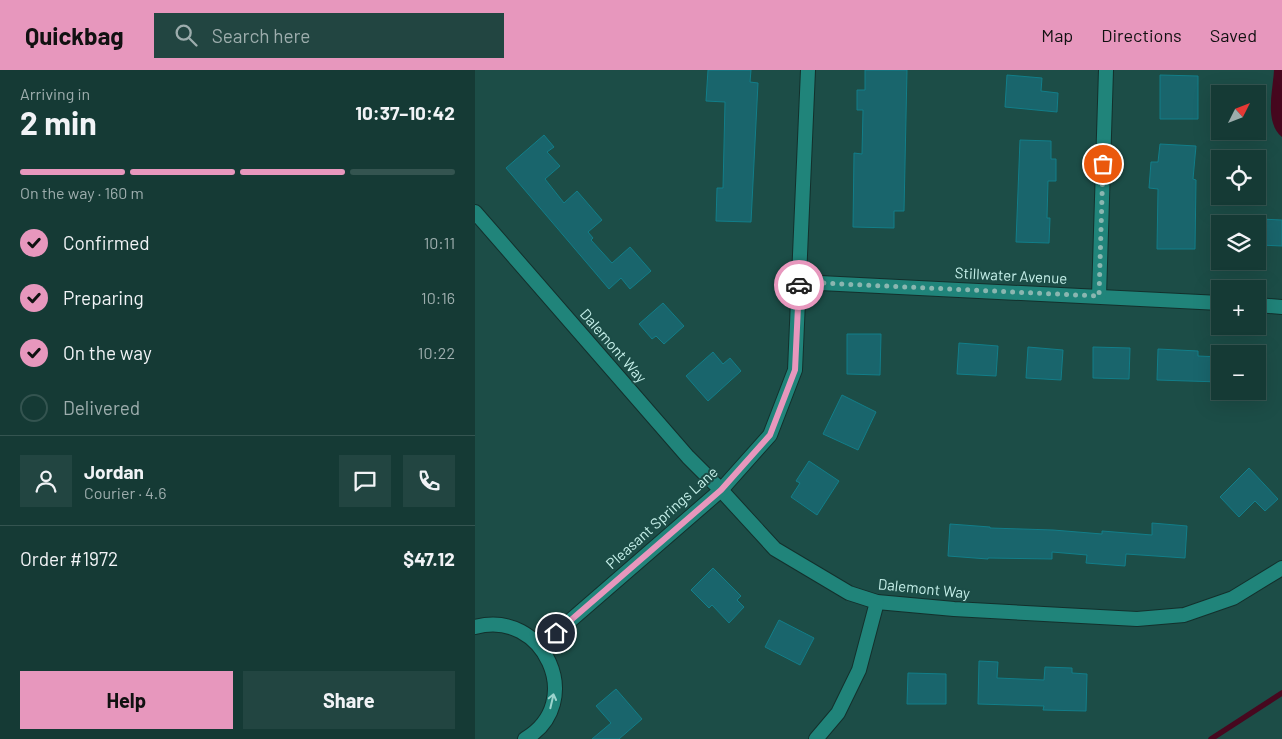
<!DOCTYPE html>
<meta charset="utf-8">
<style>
body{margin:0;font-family:Barlow,sans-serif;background:#224541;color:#f1f3f6;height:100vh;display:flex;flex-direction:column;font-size:19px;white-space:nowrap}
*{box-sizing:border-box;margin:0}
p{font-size:16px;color:#9dadad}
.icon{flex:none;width:28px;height:28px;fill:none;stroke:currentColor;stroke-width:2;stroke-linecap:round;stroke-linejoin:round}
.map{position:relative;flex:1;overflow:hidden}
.drawer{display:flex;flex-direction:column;background:#153a35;width:475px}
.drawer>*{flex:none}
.needle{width:32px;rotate:48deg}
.controls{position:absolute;left:736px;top:15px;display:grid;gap:10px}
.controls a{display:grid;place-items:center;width:55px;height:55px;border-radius:0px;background:#153a35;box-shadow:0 5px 20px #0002,0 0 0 1px #345450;font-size:25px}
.pin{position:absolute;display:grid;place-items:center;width:42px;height:42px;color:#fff;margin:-21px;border:2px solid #fff;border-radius:50%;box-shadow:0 1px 5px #0007}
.courier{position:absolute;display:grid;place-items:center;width:50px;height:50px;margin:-25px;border:4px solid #e797bd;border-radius:50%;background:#fff;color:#222;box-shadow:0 1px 6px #0007}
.summary em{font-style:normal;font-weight:700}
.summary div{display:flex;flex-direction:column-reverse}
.summary{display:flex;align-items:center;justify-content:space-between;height:85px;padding:0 20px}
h1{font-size:32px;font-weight:700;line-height:38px}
.bar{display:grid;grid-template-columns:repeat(4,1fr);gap:8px 5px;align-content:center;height:60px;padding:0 20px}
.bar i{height:6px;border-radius:4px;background:#345450}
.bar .active{background:#e797bd}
.bar p{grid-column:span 4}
.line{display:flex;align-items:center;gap:12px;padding:0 20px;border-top:1px solid #345450}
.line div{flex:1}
.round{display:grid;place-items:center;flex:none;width:52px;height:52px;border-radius:0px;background:#224541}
ol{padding:0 20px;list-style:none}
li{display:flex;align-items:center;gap:15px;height:55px}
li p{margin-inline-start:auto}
li .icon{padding:5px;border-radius:50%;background:#e797bd;color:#111;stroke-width:4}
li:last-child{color:#9dadad}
li i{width:28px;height:28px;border:2px solid #345450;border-radius:50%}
.cta{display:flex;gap:10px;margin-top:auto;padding:10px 20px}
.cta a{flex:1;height:58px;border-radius:0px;background:#e797bd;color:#111;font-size:20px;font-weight:700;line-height:58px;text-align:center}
.cta a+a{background:#224541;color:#f1f3f6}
header{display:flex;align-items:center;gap:30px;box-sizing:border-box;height:70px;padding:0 25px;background:#e797bd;color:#111}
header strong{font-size:24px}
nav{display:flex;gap:28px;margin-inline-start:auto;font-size:18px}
.search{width:350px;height:45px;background:#224541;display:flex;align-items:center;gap:12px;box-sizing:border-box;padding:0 18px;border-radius:0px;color:#9dadad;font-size:19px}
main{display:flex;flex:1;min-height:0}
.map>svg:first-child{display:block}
.water{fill:#47081f}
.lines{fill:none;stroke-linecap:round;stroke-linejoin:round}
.stream{stroke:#47081f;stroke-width:5.5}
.building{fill:#19656c;stroke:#127e89}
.minor-casing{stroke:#13302c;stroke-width:16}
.minor{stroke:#20847a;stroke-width:14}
.oneway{stroke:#9cd4cd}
.done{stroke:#8ab6b0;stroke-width:5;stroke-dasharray:0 9}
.route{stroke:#e797bd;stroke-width:6}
.labels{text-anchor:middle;stroke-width:4;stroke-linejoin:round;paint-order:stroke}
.street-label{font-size:15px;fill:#c5efe9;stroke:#1c4d47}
</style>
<header>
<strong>Quickbag</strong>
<div class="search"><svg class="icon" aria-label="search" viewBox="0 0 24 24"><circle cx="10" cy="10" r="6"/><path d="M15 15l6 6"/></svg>Search here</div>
<nav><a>Map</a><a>Directions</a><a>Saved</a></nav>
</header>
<main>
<section class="drawer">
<div class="summary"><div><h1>2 min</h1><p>Arriving in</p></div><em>10:37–10:42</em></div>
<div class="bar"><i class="active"></i><i class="active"></i><i class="active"></i><i></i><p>On the way · 160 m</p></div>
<ol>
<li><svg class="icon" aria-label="check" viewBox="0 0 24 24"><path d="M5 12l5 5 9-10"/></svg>Confirmed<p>10:11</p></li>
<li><svg class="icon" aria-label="check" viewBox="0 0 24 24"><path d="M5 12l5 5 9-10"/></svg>Preparing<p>10:16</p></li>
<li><svg class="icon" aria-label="check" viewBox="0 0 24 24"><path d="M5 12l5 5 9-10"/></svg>On the way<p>10:22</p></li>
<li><i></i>Delivered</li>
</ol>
<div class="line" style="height:90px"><a class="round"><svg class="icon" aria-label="person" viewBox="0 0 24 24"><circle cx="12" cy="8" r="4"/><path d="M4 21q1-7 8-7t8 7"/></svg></a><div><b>Jordan</b><p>Courier · 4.6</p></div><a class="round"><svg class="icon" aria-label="chat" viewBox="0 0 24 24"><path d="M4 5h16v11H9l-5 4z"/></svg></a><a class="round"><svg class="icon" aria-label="phone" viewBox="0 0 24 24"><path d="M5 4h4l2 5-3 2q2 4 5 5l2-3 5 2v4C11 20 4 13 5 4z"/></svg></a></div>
<div class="line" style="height:65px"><div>Order #1972</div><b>$47.12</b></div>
<div class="cta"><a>Help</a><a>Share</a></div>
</section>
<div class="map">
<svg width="807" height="669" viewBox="0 0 807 669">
<rect width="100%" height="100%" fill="#1c4d47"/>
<path class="water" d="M 799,0 L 807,0 L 807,67 C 789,52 798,21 799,0 Z"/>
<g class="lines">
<path class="stream" d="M 736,669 L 807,623"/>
</g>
<g class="building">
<path d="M 233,0 L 276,0 L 275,12 L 283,13 L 276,152 L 241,151 L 242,118 L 248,118 L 250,32 L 231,31 Z"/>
<path d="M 390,0 L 432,0 L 429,141 L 419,141 L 419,158 L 378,157 L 379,83 L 387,84 L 388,40 L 382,40 L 382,20 L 390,20 Z"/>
<path d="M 532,5 L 567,8 L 566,21 L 583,23 L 582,42 L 530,37 Z"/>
<path d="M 685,5 L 723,6 L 723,49 L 685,49 Z"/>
<path d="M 69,65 L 79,77 L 72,82 L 85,96 L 70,109 L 89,133 L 102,121 L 127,150 L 113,162 L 118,168 L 116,170 L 137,193 L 155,177 L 176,201 L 155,219 L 146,208 L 134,219 L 31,98 Z"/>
<path d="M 545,70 L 576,71 L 576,89 L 581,89 L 581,111 L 573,111 L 572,148 L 575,148 L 574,173 L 541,172 Z"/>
<path d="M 685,74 L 721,76 L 718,109 L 721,110 L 720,179 L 682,179 L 683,119 L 674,118 L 676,92 L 683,92 Z"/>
<path d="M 785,149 L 807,150 L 807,176 L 785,175 Z"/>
<path d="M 188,233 L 209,256 L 189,274 L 181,266 L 177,269 L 164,254 Z"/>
<path d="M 372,264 L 406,264 L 405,305 L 372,304 Z"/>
<path d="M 484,273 L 523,276 L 521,306 L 482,304 Z"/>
<path d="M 553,277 L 588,280 L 586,310 L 551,308 Z"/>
<path d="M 618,277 L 655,278 L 654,309 L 618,308 Z"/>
<path d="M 683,279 L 723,281 L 723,286 L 745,287 L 745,312 L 682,310 Z"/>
<path d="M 238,282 L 248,294 L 255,288 L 266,301 L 233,331 L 211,306 Z"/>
<path d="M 367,325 L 401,342 L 383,380 L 348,364 Z"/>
<path d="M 334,391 L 364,411 L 342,445 L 316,427 L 325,413 L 321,411 Z"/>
<path d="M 774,398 L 803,429 L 790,441 L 780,431 L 764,447 L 745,427 Z"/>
<path d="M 677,453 L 712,456 L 710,488 L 651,484 L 650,496 L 611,493 L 612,485 L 577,482 L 577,489 L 513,488 L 513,489 L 473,486 L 475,454 L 515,457 L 515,458 L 578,460 L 627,464 L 627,461 L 677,465 Z"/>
<path d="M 238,498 L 266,526 L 262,530 L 269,537 L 254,553 L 237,535 L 234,538 L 216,520 Z"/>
<path d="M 304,550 L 339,568 L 325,595 L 290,577 Z"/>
<path d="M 504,591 L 523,592 L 522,608 L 569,610 L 570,597 L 597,598 L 597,603 L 612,604 L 611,641 L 568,640 L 569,636 L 503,634 Z"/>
<path d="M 433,603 L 471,604 L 471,634 L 432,634 Z"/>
<path d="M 141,619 L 167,649 L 144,669 L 117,669 L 136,653 L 121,636 Z"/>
</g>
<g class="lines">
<defs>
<g id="minor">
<path d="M 0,142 L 213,387 L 246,420 L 300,479 L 374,523 L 402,532 L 479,539 L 662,549 L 709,545 L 758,528 L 807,498"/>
<path d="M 325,212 L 745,233"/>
<path d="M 624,226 L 631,0"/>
<path d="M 782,235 L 807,237"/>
<path d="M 0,557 C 69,538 112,633 50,669"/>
<path d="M 66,576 L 246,420 L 295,365 L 320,300 L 333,0"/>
<path d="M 341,669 L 363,643 L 384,600 L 402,532"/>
</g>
</defs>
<use href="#minor" class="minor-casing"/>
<use href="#minor" class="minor"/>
</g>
<defs><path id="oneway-shaft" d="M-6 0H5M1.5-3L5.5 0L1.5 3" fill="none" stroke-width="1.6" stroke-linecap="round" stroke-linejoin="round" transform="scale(1.25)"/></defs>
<use class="oneway" href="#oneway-shaft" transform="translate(77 631) rotate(-77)"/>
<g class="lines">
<path class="done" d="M 324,215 L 325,212 L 624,226 L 628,94"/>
<path class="route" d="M 81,563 L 246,420 L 295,365 L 320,300 L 324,215"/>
</g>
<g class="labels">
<g class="street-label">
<text transform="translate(536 206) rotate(3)" y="5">Stillwater Avenue</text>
<text transform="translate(138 276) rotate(49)" y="5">Dalemont Way</text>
<text transform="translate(187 448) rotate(-42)" y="5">Pleasant Springs Lane</text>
<text transform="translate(449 519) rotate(6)" y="5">Dalemont Way</text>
</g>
</g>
</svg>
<div class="controls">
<a><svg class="needle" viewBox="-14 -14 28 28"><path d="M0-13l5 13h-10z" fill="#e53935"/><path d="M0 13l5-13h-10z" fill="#9dadad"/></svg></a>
<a><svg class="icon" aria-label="locate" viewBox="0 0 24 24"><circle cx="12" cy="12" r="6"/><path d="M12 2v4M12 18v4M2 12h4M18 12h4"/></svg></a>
<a><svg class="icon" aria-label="layers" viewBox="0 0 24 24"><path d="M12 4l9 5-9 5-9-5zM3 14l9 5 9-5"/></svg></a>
<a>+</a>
<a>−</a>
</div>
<div class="pin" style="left:628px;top:94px;background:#ea580c"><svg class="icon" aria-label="bag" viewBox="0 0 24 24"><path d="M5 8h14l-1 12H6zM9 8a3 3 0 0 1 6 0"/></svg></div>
<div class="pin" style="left:81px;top:563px;background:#1f2937"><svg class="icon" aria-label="home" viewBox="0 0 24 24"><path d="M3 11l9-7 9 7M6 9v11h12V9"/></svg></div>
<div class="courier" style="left:324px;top:215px"><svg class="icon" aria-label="car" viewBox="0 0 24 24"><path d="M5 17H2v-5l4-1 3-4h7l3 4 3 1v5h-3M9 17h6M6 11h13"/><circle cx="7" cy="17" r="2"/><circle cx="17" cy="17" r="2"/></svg></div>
</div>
</main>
